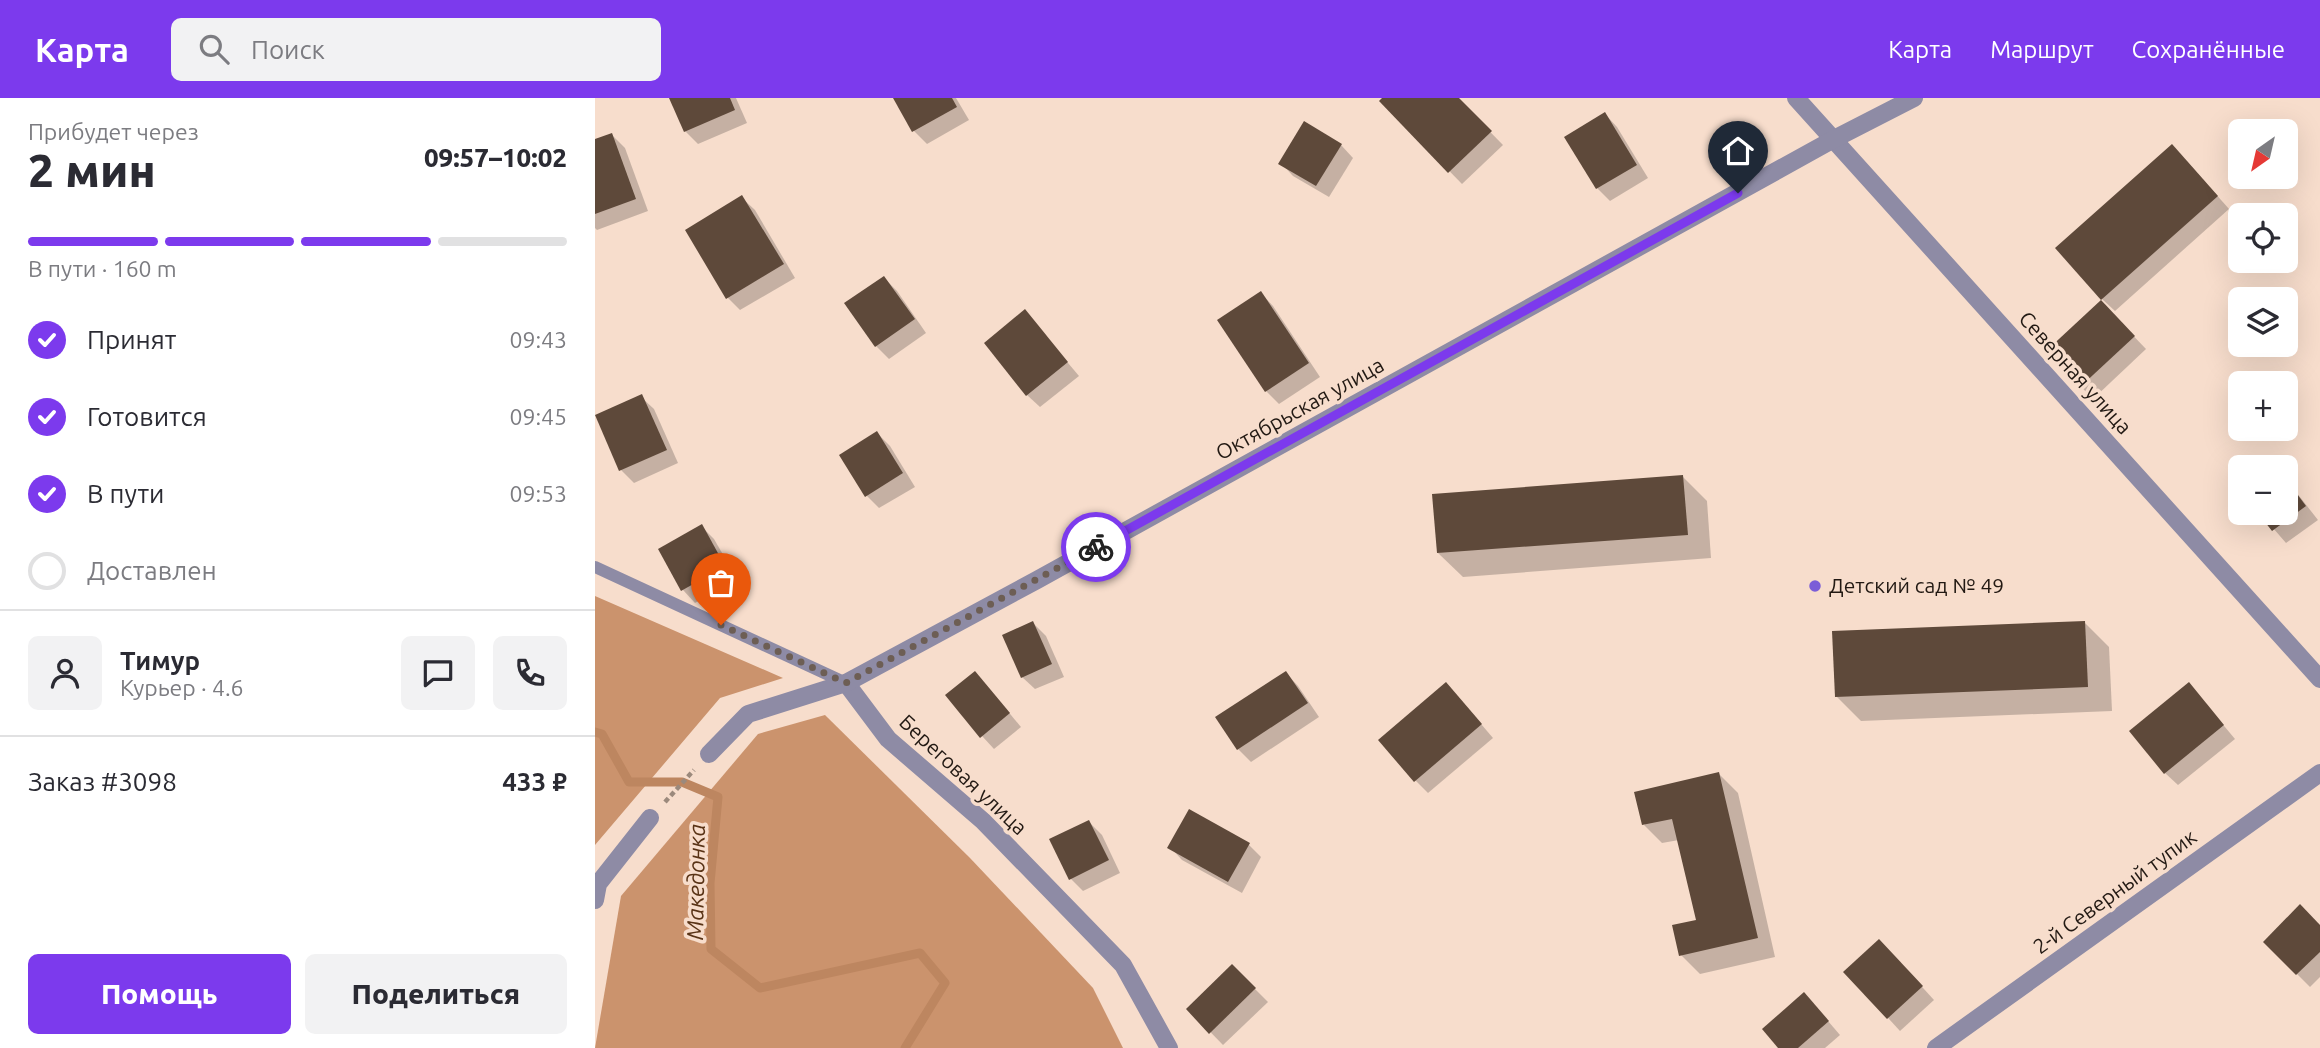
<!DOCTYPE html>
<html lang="ru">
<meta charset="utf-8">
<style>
body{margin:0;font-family:Ubuntu,sans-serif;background:#f2f2f3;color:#2b2b33;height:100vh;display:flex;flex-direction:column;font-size:26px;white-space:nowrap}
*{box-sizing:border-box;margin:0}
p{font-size:23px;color:#7c7c81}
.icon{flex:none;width:38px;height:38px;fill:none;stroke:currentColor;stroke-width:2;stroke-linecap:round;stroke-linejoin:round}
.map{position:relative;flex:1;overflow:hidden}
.drawer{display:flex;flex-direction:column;background:#fff;width:595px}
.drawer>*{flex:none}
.needle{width:46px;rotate:214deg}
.fabs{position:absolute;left:1633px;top:21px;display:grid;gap:14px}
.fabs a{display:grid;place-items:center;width:70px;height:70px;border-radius:10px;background:#fff;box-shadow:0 7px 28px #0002;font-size:35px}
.pin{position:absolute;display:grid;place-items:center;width:60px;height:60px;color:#fff;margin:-72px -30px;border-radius:50% 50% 50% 0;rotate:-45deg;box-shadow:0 0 7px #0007}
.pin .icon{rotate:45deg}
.courier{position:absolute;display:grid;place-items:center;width:70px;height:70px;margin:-35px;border:5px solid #7c3aed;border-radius:50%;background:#fff;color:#222;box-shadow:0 2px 9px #0007}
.overview em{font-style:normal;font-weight:800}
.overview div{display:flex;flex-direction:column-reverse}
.overview{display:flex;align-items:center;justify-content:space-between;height:119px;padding:0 28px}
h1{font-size:46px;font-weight:800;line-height:52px}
.bar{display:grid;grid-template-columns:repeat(4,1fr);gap:10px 7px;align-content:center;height:84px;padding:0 28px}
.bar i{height:9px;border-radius:5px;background:#e1e1e2}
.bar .on{background:#7c3aed}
.bar p{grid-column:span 4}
.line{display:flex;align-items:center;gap:18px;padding:0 28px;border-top:2px solid #e1e1e2}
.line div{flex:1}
.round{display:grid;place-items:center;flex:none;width:74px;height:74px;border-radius:10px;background:#f2f2f3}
ol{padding:0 28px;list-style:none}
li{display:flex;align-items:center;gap:21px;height:77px}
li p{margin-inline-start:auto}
li .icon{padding:7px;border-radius:50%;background:#7c3aed;color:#fff;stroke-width:4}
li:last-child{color:#7c7c81}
li i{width:38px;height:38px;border:4px solid #e1e1e2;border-radius:50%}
.action{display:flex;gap:14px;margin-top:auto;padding:14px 28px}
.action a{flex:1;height:80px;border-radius:10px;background:#7c3aed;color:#fff;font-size:28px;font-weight:800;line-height:80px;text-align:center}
.action a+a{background:#f2f2f3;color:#2b2b33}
header{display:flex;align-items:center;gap:42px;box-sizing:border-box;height:98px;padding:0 35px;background:#7c3aed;color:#fff}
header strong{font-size:33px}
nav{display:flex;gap:38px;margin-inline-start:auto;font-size:24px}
.search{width:490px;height:63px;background:#f2f2f3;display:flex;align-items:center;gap:18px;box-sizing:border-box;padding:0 24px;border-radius:10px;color:#7c7c81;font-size:26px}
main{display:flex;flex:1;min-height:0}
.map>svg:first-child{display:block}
.forest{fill:#cb936d}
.shadow{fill:#0003}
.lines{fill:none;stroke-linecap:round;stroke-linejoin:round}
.stream{stroke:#bd8660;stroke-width:9}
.building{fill:#5e493a}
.path{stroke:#9b897c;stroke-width:4.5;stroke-dasharray:5 3.5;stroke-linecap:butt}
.service{stroke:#8e8ba5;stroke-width:12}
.minor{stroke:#8e8ba5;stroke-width:18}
.done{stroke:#6d5e54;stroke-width:7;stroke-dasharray:0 12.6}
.route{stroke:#7c3aed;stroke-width:9}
.poi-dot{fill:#7b5dd7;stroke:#f7ddcc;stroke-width:2.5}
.labels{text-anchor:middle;stroke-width:7;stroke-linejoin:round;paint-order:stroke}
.street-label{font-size:21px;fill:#221913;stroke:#f7ddcc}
.poi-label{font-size:21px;fill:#221913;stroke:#f7ddcc;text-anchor:start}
.water-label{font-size:23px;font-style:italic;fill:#593316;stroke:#f7ddcc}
</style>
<header>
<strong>Карта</strong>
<div class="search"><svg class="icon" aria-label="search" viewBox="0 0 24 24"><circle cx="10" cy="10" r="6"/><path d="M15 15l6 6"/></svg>Поиск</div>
<nav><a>Карта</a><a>Маршрут</a><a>Сохранённые</a></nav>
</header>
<main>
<section class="drawer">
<div class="overview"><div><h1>2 мин</h1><p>Прибудет через</p></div><em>09:57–10:02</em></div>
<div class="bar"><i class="on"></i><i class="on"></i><i class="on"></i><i></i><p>В пути · 160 m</p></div>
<ol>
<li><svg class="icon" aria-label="check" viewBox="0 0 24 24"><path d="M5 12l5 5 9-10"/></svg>Принят<p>09:43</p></li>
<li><svg class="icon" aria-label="check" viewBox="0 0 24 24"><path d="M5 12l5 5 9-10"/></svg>Готовится<p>09:45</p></li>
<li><svg class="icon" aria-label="check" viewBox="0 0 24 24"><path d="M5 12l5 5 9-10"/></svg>В пути<p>09:53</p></li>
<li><i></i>Доставлен</li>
</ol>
<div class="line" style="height:126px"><a class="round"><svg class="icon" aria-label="person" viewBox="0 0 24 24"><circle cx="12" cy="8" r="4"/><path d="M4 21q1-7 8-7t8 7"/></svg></a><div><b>Тимур</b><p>Курьер · 4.6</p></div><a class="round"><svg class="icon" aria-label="chat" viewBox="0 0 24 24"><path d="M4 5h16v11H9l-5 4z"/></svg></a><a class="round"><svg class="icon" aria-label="phone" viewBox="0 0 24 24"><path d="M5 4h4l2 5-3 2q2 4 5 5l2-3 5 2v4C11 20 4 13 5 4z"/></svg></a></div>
<div class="line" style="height:91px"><div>Заказ #3098</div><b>433 ₽</b></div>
<div class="action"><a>Помощь</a><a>Поделиться</a></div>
</section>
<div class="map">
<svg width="1725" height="950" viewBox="0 0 1725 950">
<rect width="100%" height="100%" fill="#f7ddcc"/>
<g class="forest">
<path d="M 0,498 L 188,580 L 125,600 L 0,747 Z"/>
<path d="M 230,617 L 375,760 L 498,890 L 528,950 L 0,950 L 26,798 L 163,636 Z"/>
</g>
<g class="shadow">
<path d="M 76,0 L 141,0 L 152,25 L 103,46 L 90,33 Z"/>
<path d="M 300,0 L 361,0 L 374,22 L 332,46 L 319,33 Z"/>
<path d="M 789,0 L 862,0 L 908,47 L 867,86 L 786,3 Z"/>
<path d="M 1010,16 L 1022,29 L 1053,80 L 1015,103 L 1002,90 L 971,39 Z"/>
<path d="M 17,37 L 30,50 L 53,113 L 2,132 L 0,130 L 0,43 Z"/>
<path d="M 746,47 L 758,60 L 734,99 L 698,78 L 686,65 Z"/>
<path d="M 1590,61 L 1634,111 L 1520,213 L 1507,201 Z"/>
<path d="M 147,100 L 160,112 L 200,180 L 145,212 L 133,200 Z"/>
<path d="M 289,180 L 302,193 L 331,235 L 294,261 L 281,248 L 252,206 Z"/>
<path d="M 666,195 L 678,208 L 725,279 L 684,306 L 671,293 Z"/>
<path d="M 1506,204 L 1551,251 L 1498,301 L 1452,254 Z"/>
<path d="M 430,214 L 484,278 L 445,309 L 432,297 Z"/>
<path d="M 46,299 L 59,311 L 83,365 L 39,385 L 26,372 Z"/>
<path d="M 282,335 L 295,348 L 320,389 L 284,410 L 272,398 Z"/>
<path d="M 1087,378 L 1112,403 L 1116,460 L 868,479 L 843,455 Z"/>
<path d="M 1690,380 L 1723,422 L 1691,445 L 1665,415 L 1690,415 Z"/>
<path d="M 106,428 L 119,441 L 142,481 L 100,505 L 88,492 Z"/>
<path d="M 438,525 L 451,538 L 469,579 L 440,591 L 427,579 Z"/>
<path d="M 1490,525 L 1514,549 L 1517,613 L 1266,623 L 1241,598 Z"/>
<path d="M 691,575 L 703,588 L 724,619 L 656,664 L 643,651 L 623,620 Z"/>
<path d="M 1594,586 L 1640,641 L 1583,687 L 1570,675 Z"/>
<path d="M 392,588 L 426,629 L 399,651 L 387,638 Z"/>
<path d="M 863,599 L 898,640 L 833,695 L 820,682 Z"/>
<path d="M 1124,676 L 1143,695 L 1180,859 L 1105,876 L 1086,857 L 1103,823 L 1084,742 L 1067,745 L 1049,727 Z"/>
<path d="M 494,724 L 507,737 L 525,775 L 488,793 L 475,780 Z"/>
<path d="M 654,747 L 666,759 L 647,795 L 587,762 L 575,749 Z"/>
<path d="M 1705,809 L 1725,829 L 1725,879 L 1715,889 L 1670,844 Z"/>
<path d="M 1297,856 L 1339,902 L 1305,933 L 1251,874 Z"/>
<path d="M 637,868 L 673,904 L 628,947 L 593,911 Z"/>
<path d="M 1221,909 L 1245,937 L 1230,950 L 1185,950 Z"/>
</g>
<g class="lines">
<path class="stream" d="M 0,634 L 7,636 L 34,684 L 87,684 L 123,699 L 115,785 L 116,851 L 165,890 L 325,855 L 350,885 L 310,950"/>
</g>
<g class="building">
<path d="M 74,0 L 135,0 L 140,12 L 89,34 Z"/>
<path d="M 298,0 L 357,0 L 362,9 L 317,34 Z"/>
<path d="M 787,0 L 864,0 L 897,33 L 853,75 L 784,3 Z"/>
<path d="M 1010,14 L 1042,67 L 1001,91 L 969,39 Z"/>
<path d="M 709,23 L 747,46 L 721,88 L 683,66 Z"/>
<path d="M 17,35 L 41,101 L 0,116 L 0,41 Z"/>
<path d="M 1577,46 L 1623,98 L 1506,202 L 1460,150 Z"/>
<path d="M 147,97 L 189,166 L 131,201 L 90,132 Z"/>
<path d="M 289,178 L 320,221 L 280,249 L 249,205 Z"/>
<path d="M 666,193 L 714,265 L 670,294 L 622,222 Z"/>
<path d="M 1506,202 L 1540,238 L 1484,290 L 1450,254 Z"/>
<path d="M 430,211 L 473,264 L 431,298 L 389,245 Z"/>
<path d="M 47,296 L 72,352 L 24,373 L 0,317 Z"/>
<path d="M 282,333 L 308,375 L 270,399 L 244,357 Z"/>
<path d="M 1088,377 L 1093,437 L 842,455 L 837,396 Z"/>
<path d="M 1690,380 L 1711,408 L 1677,433 L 1663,415 L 1690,415 Z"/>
<path d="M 107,426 L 130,468 L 86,493 L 63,451 Z"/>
<path d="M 438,523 L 457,566 L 426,580 L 407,537 Z"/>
<path d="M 1490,523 L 1493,589 L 1240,599 L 1237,533 Z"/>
<path d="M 380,573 L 415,615 L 385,640 L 350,597 Z"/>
<path d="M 691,573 L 713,605 L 642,652 L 620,619 Z"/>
<path d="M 851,584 L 887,626 L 819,684 L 783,642 Z"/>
<path d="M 1594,584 L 1629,627 L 1569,676 L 1534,633 Z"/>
<path d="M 1124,674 L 1163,840 L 1084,858 L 1077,827 L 1101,822 L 1077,721 L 1047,727 L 1039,694 Z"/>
<path d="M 594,711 L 655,745 L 633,784 L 572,750 Z"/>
<path d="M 494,722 L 514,762 L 474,782 L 454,741 Z"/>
<path d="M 1705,806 L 1725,827 L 1725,854 L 1701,877 L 1668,844 Z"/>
<path d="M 1284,841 L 1328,888 L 1292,921 L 1248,874 Z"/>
<path d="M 637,866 L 661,890 L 614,936 L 591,911 Z"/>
<path d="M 1209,894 L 1234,923 L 1203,950 L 1183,950 L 1167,931 Z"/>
</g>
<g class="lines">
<path class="path" d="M 70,704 L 99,672"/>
<path class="service" d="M 0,469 L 251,585"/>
<g class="minor">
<path d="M 1201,0 L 1725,581"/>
<path d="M 251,585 L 293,641 L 388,723 L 528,867 L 574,950"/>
<path d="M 114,656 L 153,616 L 251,585 L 442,482 L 1239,41 L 1319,0"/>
<path d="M 0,802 L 3,786 L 55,720"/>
<path d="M 1341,950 L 1725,675"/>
</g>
</g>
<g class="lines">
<path class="done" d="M 126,527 L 251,585 L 501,449"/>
<path class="route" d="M 501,449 L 1143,95"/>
</g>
<circle class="poi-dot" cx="1220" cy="488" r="7"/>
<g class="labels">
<g class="street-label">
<text transform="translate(1480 275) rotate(48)" y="7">Северная улица</text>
<text transform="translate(705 311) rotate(-29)" y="7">Октябрьская улица</text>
<text transform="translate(368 677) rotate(43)" y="7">Береговая улица</text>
<text transform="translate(1520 794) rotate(-36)" y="7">2-й Северный тупик</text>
</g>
<g class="poi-label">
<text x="1234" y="495">Детский сад № 49</text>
</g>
<g class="water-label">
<text transform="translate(101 784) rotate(-89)" y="8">Македонка</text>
</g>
</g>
</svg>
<div class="fabs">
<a><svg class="needle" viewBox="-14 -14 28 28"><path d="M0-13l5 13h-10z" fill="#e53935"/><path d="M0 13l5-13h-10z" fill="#7c7c81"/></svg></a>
<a><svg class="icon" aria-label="locate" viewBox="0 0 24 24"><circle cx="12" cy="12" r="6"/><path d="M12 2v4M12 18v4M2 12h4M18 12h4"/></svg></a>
<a><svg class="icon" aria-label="layers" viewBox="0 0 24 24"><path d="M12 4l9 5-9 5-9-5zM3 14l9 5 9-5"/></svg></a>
<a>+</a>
<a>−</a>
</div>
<div class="pin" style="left:126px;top:527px;background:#ea580c"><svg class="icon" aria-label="bag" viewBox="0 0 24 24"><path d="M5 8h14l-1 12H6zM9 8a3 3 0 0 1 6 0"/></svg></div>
<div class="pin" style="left:1143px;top:95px;background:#1f2937"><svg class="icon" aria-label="home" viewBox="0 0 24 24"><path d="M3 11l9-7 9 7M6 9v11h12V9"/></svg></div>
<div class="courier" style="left:501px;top:449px"><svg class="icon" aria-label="bike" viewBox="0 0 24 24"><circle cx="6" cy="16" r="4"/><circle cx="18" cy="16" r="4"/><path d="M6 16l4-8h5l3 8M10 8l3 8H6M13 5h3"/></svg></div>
</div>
</main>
